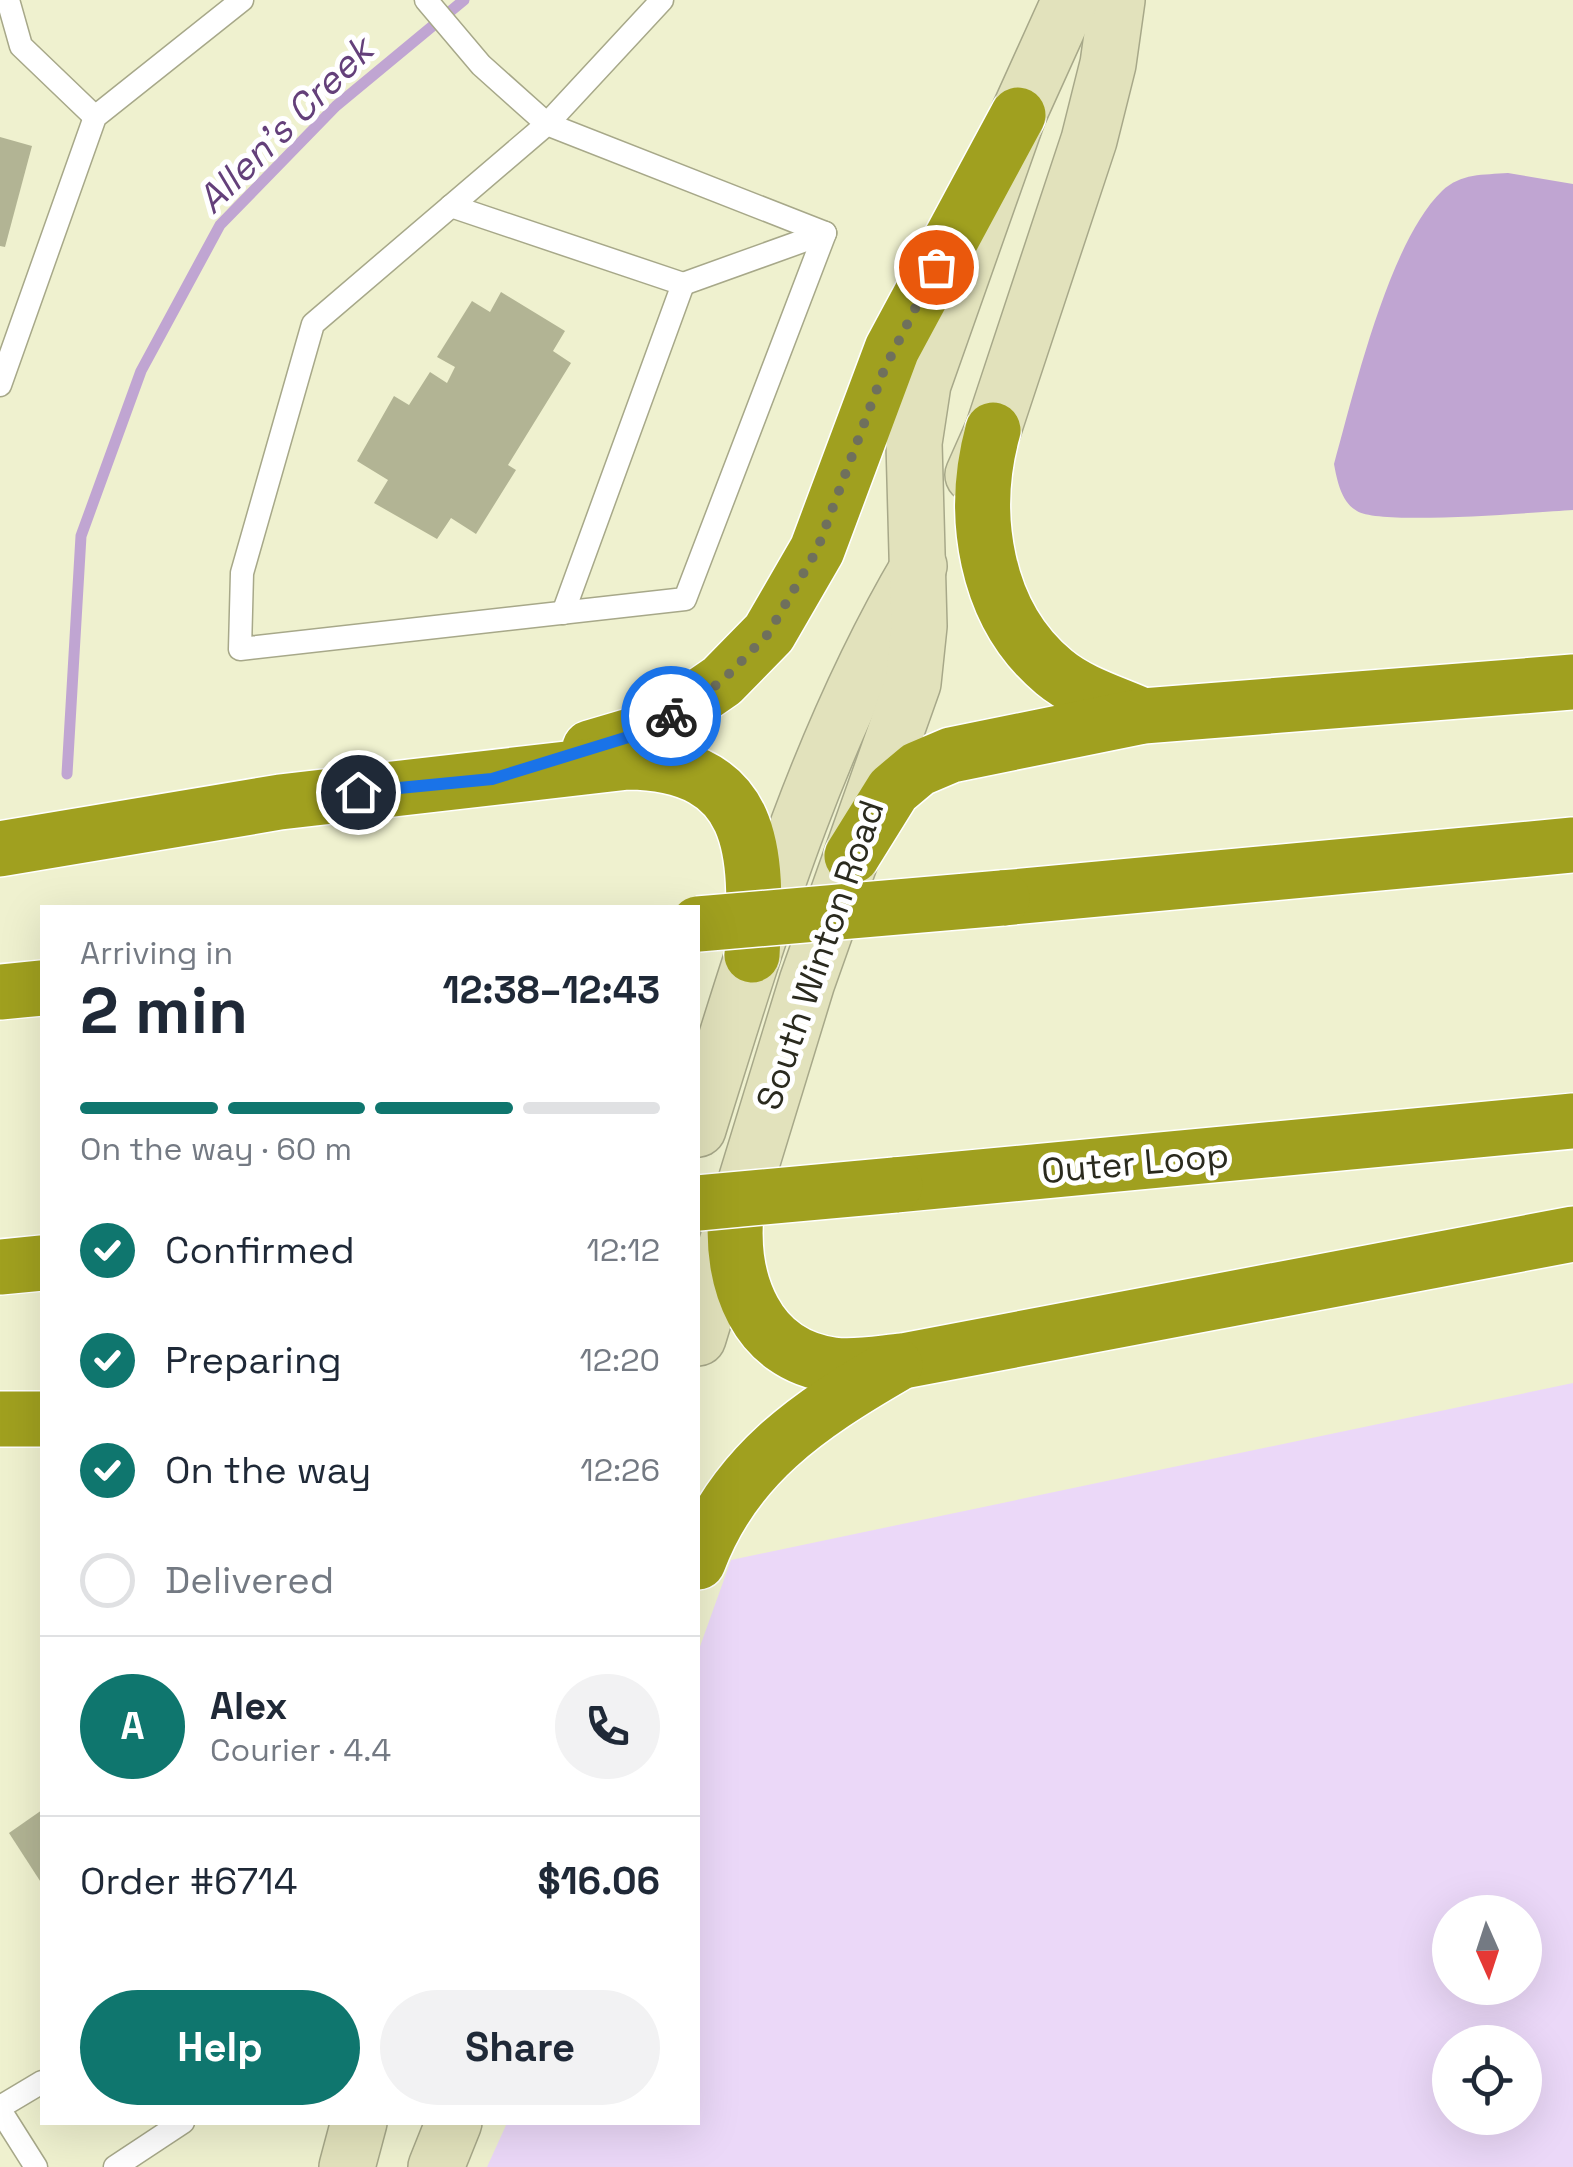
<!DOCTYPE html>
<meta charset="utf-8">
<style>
body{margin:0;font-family:"Space Grotesk",sans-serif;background:#f2f2f3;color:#1f2937;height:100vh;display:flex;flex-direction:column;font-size:38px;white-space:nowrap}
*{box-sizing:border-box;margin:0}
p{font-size:32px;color:#747a83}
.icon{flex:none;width:55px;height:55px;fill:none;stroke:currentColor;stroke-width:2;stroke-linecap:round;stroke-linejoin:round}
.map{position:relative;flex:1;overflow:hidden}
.drawer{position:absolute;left:40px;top:905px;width:660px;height:1220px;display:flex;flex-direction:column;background:#fff;border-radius:0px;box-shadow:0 10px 40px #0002}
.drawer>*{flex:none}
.needle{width:65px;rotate:177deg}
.fabs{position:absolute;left:1432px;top:1895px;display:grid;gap:20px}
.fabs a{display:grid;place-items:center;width:110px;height:110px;border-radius:50%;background:#fff;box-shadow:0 10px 40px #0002;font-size:50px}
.pin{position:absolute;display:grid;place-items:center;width:85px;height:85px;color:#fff;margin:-42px;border:5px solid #fff;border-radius:50%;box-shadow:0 2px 10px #0007}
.courier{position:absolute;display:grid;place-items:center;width:100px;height:100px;margin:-50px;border:8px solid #1a73e8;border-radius:50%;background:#fff;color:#222;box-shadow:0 2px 12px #0007}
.summary em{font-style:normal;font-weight:700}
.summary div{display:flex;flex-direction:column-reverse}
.summary{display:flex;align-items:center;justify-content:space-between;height:170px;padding:0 40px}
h1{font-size:65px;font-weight:700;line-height:75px}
.bar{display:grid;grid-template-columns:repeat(4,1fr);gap:15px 10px;align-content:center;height:120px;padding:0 40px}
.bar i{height:12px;border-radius:8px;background:#e0e1e3}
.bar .on{background:#0f766e}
.bar p{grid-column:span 4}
.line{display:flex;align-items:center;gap:25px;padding:0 40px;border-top:2px solid #e0e1e3}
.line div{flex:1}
.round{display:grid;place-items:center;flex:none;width:105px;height:105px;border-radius:52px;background:#f2f2f3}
ol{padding:0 40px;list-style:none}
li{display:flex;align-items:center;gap:30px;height:110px}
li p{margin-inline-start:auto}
li .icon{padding:10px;border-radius:50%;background:#0f766e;color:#fff;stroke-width:4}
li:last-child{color:#747a83}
li i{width:55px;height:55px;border:5px solid #e0e1e3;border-radius:50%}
.button{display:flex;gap:20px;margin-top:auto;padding:20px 40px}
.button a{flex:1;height:115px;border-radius:60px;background:#0f766e;color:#fff;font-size:40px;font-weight:700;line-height:115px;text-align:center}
.button a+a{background:#f2f2f3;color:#1f2937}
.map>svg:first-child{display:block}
.green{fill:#ebd8f8;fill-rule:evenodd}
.water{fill:#c0a5d2}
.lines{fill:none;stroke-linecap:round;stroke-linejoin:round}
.stream{stroke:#c0a5d2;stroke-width:11}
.building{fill:#b2b494}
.lane-casing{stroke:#a7a889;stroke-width:25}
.secondary-casing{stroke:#a7a889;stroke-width:58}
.highway-casing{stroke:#fff;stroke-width:58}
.lane{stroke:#fff;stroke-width:22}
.secondary{stroke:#e2e2bc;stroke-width:55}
.highway{stroke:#a0a01f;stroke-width:55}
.highway-bridge-casing{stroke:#fff;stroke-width:58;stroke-linecap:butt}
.highway-bridge{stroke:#a0a01f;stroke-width:55}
.done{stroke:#6f705c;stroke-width:10;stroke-dasharray:0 18}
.route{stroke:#1a73e8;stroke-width:12}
.labels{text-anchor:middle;stroke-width:10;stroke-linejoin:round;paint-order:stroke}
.street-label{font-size:35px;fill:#2a2a1e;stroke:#fff}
.water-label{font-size:38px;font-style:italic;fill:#64407a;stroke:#fff}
</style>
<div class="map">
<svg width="1573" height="2167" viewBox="0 0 1573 2167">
<rect width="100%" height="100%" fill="#eff1cf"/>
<path class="green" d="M 1573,1383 L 1573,2167 L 487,2167 L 507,2123 L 698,2122 L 698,1652 L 731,1560 ZM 1450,1912 L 1525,1912 L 1525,1988 L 1450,1988 ZM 1450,2042 L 1525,2042 L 1525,2118 L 1450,2118 Z"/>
<path class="water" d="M 1508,173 L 1573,184 L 1573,510 C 1537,512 1380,526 1357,511 C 1341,502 1337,480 1334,464 C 1354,392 1389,242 1442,191 C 1461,173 1483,175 1508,173 Z"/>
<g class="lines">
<path class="stream" d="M 67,774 L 81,536 L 141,371 L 220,225 L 336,106 L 464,0"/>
</g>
<g class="building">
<path d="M 0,137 L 32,146 L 5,247 L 0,246 Z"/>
<path d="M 501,292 L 565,331 L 553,351 L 571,363 L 508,465 L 516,470 L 476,534 L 451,518 L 437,539 L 374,503 L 388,480 L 357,461 L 394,396 L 409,405 L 430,372 L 447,383 L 455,367 L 437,357 L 472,301 L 490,312 Z"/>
<path d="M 42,1810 L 42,1884 L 9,1833 Z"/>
</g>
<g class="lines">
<defs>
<g id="lane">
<path d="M 8,0 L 21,46 L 95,117"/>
<path d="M 426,0 L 481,65 L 547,124 L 825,233 L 685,599 L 240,649 L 242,573 L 313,324 L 547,124 L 662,0"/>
<path d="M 451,206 L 683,284 L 563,613"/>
<path d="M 683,284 L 825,233"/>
<path d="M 0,385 L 95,117 L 242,0"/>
<path d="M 0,2107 L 42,2082"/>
<path d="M 0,2110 L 36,2167"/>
<path d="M 115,2167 L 183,2122"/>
</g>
<g id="secondary">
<path d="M 973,475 L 993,430 L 1089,140 L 1108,64 L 1117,0"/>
<path d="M 698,1129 C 758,937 816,740 919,566"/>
<path d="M 698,1338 L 807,982 L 913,683 L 919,626 L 914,443 L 923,384 L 1018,115 L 1070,0"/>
<path d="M 347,2167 L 359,2122"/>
<path d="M 436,2167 L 454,2122"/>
</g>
<g id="highway">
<path d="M 993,430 C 970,513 984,614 1054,672 C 1079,693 1114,703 1143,716"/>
<path d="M 590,748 L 651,730 L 722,681 L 769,633 L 817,550 L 892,349 L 1018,115"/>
<path d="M 0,849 L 280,802 L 628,762 C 757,764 758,851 752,955"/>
<path d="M 852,856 L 893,790 L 918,769 L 951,755 L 1143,716 L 1573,682"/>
<path d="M 1002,898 L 1573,845"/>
<path d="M 0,992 L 42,988"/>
<path d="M 895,1185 L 1573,1121"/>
<path d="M 736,1213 C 730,1280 755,1355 833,1365 C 855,1368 881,1363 903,1361 L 1573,1234"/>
<path d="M 0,1267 L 42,1263"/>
<path d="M 0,1419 L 42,1419"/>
<path d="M 698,1562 C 734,1465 809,1415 895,1365"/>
</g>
</defs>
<use href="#lane" class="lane-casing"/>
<use href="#secondary" class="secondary-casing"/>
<use href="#highway" class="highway-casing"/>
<use href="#lane" class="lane"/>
<use href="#secondary" class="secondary"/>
<use href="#highway" class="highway"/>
<defs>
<g id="highway-bridge">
<path d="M 698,924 L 1002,898"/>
<path d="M 698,1203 L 895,1185"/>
</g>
</defs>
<use href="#highway-bridge" class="highway-bridge-casing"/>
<use href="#highway-bridge" class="highway-bridge"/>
</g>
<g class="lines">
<path class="done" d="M 671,716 L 722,681 L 768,634 L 817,550 L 884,370 L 936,267"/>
<path class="route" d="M 358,792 L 492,779 L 651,730 L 671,716"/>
</g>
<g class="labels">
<g class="street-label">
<text transform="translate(820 955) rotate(-71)" y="12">South Winton Road</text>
<text transform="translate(1135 1163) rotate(-5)" y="12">Outer Loop</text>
</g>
<g class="water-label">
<text transform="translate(285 125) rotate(-45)" y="13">Allen's Creek</text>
</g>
</g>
</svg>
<div class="fabs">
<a><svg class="needle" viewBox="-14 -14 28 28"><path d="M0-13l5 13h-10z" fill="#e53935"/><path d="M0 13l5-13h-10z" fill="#747a83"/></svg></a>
<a><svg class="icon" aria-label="locate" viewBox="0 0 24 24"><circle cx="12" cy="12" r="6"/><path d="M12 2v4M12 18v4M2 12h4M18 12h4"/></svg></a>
</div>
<div class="pin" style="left:936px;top:267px;background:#ea580c"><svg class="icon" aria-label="bag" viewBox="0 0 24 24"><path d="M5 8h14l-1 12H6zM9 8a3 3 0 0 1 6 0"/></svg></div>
<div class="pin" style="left:358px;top:792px;background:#1f2937"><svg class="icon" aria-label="home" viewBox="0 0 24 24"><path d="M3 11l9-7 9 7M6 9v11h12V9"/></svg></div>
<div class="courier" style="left:671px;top:716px"><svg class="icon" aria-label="bike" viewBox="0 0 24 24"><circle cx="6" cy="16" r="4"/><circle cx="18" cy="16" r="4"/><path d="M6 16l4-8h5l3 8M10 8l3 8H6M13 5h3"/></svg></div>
<section class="drawer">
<div class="summary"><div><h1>2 min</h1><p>Arriving in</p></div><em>12:38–12:43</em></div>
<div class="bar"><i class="on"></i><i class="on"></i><i class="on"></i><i></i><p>On the way · 60 m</p></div>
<ol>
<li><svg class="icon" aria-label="check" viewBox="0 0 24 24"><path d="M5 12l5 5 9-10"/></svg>Confirmed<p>12:12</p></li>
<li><svg class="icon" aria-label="check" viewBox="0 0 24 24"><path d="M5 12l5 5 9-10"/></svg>Preparing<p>12:20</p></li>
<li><svg class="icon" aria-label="check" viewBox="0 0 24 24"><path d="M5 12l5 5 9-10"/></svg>On the way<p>12:26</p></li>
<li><i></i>Delivered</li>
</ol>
<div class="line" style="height:180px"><b class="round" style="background:#0f766e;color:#fff">A</b><div><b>Alex</b><p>Courier · 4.4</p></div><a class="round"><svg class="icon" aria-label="phone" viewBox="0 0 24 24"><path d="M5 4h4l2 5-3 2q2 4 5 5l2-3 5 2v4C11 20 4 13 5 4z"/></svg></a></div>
<div class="line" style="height:130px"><div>Order #6714</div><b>$16.06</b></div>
<div class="button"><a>Help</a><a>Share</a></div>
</section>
</div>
